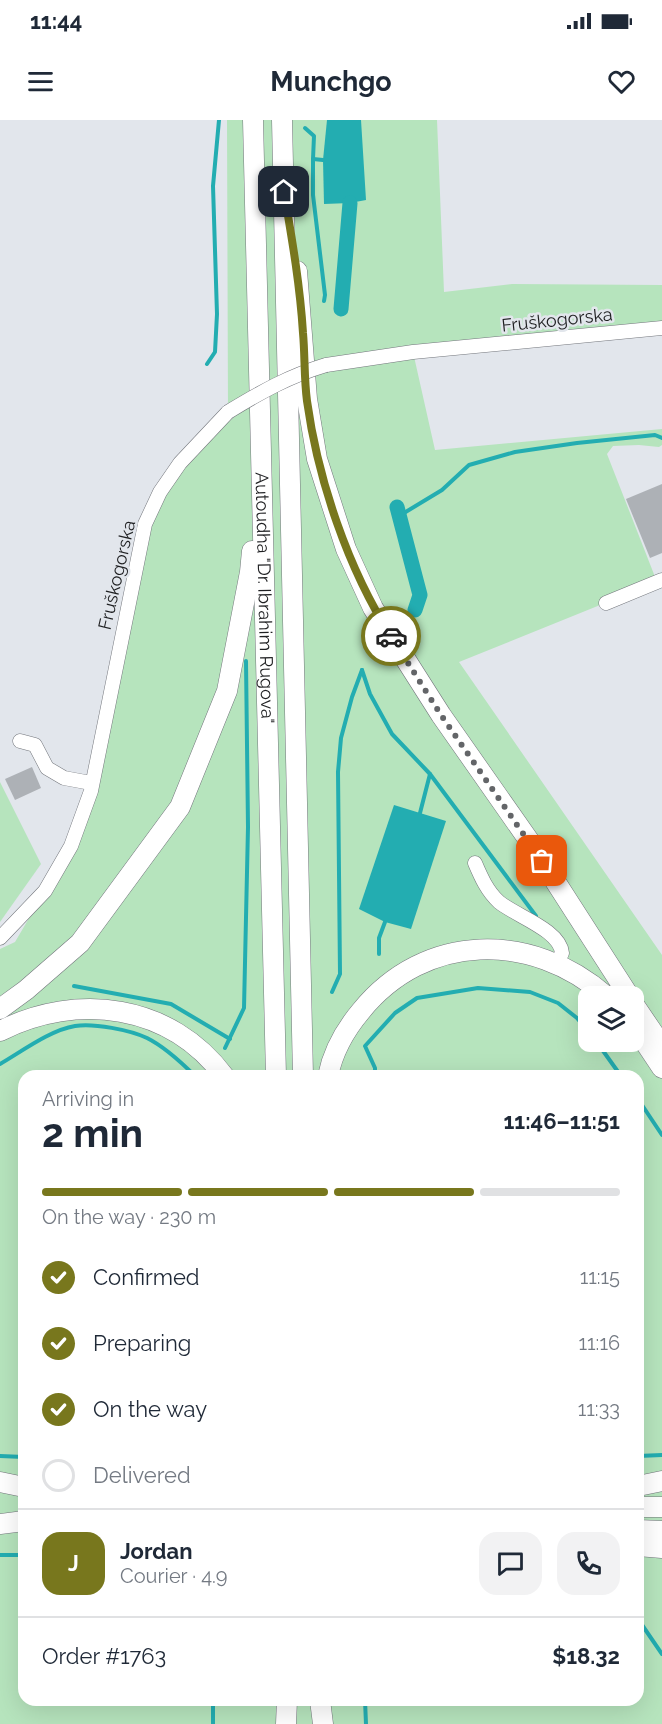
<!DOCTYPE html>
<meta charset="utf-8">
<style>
body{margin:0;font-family:Raleway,sans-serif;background:#f2f2f3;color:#1f2937;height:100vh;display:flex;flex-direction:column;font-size:22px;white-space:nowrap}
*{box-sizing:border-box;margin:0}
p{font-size:20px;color:#747a83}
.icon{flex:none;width:33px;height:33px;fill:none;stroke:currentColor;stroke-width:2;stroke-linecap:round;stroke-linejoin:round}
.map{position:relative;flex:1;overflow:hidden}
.drawer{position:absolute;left:18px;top:950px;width:626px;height:636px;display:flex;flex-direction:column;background:#fff;border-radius:18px;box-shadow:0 6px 24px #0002}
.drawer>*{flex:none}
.fabs{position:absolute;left:578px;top:866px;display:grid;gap:12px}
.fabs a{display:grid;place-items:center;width:66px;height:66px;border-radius:12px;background:#fff;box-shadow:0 6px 24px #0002;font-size:30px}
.pin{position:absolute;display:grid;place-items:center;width:51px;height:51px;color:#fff;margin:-26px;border-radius:12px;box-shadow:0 3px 9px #0006}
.courier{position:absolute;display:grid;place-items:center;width:60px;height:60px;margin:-30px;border:4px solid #78771d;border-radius:50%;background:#fff;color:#222;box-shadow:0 2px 8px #0007}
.summary em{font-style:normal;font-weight:700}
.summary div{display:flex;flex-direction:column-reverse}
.summary{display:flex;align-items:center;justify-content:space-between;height:102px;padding:0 24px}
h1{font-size:39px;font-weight:700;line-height:45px}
.bar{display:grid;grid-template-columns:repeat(4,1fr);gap:9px 6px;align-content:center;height:72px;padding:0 24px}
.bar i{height:8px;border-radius:4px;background:#e0e1e3}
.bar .active{background:#78771d}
.bar p{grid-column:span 4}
.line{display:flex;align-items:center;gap:15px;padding:0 24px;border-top:2px solid #e0e1e3}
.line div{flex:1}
.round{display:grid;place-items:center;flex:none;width:63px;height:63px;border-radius:18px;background:#f2f2f3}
ol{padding:0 24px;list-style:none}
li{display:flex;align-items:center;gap:18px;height:66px}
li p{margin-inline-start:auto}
li .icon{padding:6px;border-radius:50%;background:#78771d;color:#fff;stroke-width:4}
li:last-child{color:#747a83}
li i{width:33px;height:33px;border:3px solid #e0e1e3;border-radius:50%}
.status{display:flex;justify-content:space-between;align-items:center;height:42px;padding:0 30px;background:#fff;direction:ltr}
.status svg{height:16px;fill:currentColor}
header{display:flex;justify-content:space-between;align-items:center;height:78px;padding:0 24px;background:#fff;font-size:27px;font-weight:700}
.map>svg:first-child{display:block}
.green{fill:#b6e4bd;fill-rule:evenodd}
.water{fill:#23adb1}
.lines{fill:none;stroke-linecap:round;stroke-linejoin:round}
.stream{stroke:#23adb1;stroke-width:4}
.canal{stroke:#23adb1;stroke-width:15}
.building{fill:#adb1b6}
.minor-casing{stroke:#73767c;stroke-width:15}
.highway-casing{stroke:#73767c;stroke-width:21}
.minor{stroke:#fff;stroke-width:14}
.highway{stroke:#fff;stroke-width:20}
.minor-bridge-casing{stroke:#73767c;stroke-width:15;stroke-linecap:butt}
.minor-bridge{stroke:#fff;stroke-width:14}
.done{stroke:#636568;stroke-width:6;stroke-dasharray:0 10.8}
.route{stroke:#78771d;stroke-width:8}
.labels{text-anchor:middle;stroke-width:5;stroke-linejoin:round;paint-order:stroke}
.street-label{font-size:18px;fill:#1e1f21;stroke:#e2e6ec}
</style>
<div class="status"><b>11:44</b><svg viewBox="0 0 49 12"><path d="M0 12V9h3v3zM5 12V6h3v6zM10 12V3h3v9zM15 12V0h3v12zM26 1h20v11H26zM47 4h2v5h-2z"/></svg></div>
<header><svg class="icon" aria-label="menu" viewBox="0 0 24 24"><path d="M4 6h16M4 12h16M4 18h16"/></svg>Munchgo<svg class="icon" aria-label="heart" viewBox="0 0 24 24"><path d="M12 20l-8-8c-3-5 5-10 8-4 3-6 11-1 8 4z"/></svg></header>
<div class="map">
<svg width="662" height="1604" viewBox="0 0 662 1604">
<rect width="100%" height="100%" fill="#e2e6ec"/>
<g class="green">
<path d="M 227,0 L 437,0 L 444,172 L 512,164 L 662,165 L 662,208 L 413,232 L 435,330 L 662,309 L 662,325 L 659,327 L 639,325 L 613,326 L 607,334 L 657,462 L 459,542 L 662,835 L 662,1604 L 0,1604 L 0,829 L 15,822 L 45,771 L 76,727 L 145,404 L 180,343 L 265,271 L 228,292 ZM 588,876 L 633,876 L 633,921 L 588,921 ZM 24,956 L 638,956 L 638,1580 L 24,1580 Z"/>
<path d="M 0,662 L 41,744 L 0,802 Z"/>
</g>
<g class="water">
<path d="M 327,0 L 361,0 L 366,80 L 350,83 L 324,84 L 323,40 Z"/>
<path d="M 394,685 L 446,701 L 411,809 L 385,802 L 359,789 Z"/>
</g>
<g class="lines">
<g class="stream">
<path d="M 305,8 L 314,16 L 313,39"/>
<path d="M 323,40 L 313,39 L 313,75 L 325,175 L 324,181"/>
<path d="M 207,244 L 215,232 L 217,194 L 213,66 L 219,0"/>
<path d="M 399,396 L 442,370 L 469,345 L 515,332 L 577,323 L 655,315 L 662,318"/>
<path d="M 362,550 L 370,574 L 392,614 L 430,654 L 420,693"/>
<path d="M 430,654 L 536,796"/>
<path d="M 379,834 L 379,818 L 385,802"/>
<path d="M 74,866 L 171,884 L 230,919"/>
<path d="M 332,872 L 340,854 L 338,652 L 341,618 L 352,577 L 362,550"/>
<path d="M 596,921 L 621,956"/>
<path d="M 225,928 L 244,888 L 248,707 L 246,541"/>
<path d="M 0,944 C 21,932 50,910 75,906 C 94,903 130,910 147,918 C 165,927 181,942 195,956"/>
<path d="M 375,956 L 375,948 L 365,926 L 395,893 L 417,878 L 478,868 L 530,872 L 558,883 L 577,898 L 588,911"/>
<path d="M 638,979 L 662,1015"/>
<path d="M 0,1336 L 24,1337"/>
<path d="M 638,1336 L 662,1335"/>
<path d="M 0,1435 L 24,1435"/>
<path d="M 638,1499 L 662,1534"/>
<path d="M 213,1580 L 213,1604"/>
<path d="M 365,1580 L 366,1604"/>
</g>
<g class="canal">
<path d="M 341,189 L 350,83"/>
<path d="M 397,387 L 420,475 L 415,490"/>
</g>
</g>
<g class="building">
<path d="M 662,364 L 662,433 L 650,438 L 626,379 Z"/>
<path d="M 32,647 L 41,668 L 15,680 L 5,659 Z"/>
</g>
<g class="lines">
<defs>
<g id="minor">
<path d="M 326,245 L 413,232 L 662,208"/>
<path d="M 606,483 L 662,460"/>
<path d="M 20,621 L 35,625 L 47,648 L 64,658 L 91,663"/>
<path d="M 475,743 C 481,757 487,771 499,782 C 516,796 560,810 562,833 L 557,843"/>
<path d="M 0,818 L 45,771 L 71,726 L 91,671 L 145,404 L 160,372 L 180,343 L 228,292"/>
</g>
<g id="highway">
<path id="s1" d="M 253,0 L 276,956"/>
<path d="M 282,0 L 303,956"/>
<path d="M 297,151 L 307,279 L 317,339 L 346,429 L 373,488 L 441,595 L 530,722 L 629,876"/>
<path d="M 633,883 L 662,926"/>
<path d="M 0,889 L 26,870 L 80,823 L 180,687 L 227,571 L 250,452 L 252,431"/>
<path d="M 0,911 C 78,872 170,884 224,956"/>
<path d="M 640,915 L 662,948"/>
<path d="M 328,956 C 333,931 345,910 361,891 C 425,812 532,811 606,876"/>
<path d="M 0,1362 L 24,1367"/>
<path d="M 638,1366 L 662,1361"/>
<path d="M 638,1387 L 662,1387"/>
<path d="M 0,1404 L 24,1401"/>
<path d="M 638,1410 L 662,1411"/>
<path d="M 638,1426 L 662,1428"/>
<path d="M 320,1580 L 323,1604"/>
<path d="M 286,1604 L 287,1580"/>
</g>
</defs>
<use href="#minor" class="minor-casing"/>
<use href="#highway" class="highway-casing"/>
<use href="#minor" class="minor"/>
<use href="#highway" class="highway"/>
<defs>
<path id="minor-bridge" d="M 228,292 C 261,272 289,256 326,245"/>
</defs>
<use href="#minor-bridge" class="minor-bridge-casing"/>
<use href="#minor-bridge" class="minor-bridge"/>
</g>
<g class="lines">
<path class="done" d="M 391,516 L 441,595 L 542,741"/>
<path class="route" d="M 284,72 C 292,119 300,165 303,213 C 305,235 304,259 307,281 C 318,360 348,449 391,516"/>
</g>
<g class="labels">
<g class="street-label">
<text transform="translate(557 200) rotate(-6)" y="6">Fruškogorska</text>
<text transform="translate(117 455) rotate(-77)" y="6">Fruškogorska</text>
<text dy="6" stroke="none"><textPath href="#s1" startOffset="478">Autoudha "Dr. Ibrahim Rugova"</textPath></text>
</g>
</g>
</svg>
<div class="fabs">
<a><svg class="icon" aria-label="layers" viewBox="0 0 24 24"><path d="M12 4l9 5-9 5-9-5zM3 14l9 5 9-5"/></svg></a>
</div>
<div class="pin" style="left:542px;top:741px;background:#ea580c"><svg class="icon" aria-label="bag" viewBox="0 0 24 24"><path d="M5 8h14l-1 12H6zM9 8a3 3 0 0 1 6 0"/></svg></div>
<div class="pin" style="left:284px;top:72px;background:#1f2937"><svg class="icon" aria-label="home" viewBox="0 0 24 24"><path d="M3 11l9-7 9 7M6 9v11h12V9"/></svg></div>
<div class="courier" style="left:391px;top:516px"><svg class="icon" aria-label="car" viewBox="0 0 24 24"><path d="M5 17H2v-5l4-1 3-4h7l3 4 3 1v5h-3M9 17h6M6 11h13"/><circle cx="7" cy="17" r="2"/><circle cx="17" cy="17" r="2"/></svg></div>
<section class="drawer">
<div class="summary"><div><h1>2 min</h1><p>Arriving in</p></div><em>11:46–11:51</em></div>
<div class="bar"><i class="active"></i><i class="active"></i><i class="active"></i><i></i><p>On the way · 230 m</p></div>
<ol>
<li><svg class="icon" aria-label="check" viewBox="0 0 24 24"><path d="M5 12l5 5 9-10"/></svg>Confirmed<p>11:15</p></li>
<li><svg class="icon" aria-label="check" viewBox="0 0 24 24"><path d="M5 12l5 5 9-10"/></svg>Preparing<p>11:16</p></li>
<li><svg class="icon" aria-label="check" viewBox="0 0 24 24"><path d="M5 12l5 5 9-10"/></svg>On the way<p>11:33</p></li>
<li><i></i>Delivered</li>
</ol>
<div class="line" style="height:108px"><b class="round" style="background:#78771d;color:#fff">J</b><div><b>Jordan</b><p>Courier · 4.9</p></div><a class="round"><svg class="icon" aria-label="chat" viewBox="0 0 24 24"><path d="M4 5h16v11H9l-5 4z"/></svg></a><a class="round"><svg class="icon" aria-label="phone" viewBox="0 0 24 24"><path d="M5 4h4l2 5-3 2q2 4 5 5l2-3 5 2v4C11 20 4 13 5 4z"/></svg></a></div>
<div class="line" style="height:78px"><div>Order #1763</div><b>$18.32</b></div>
</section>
</div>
